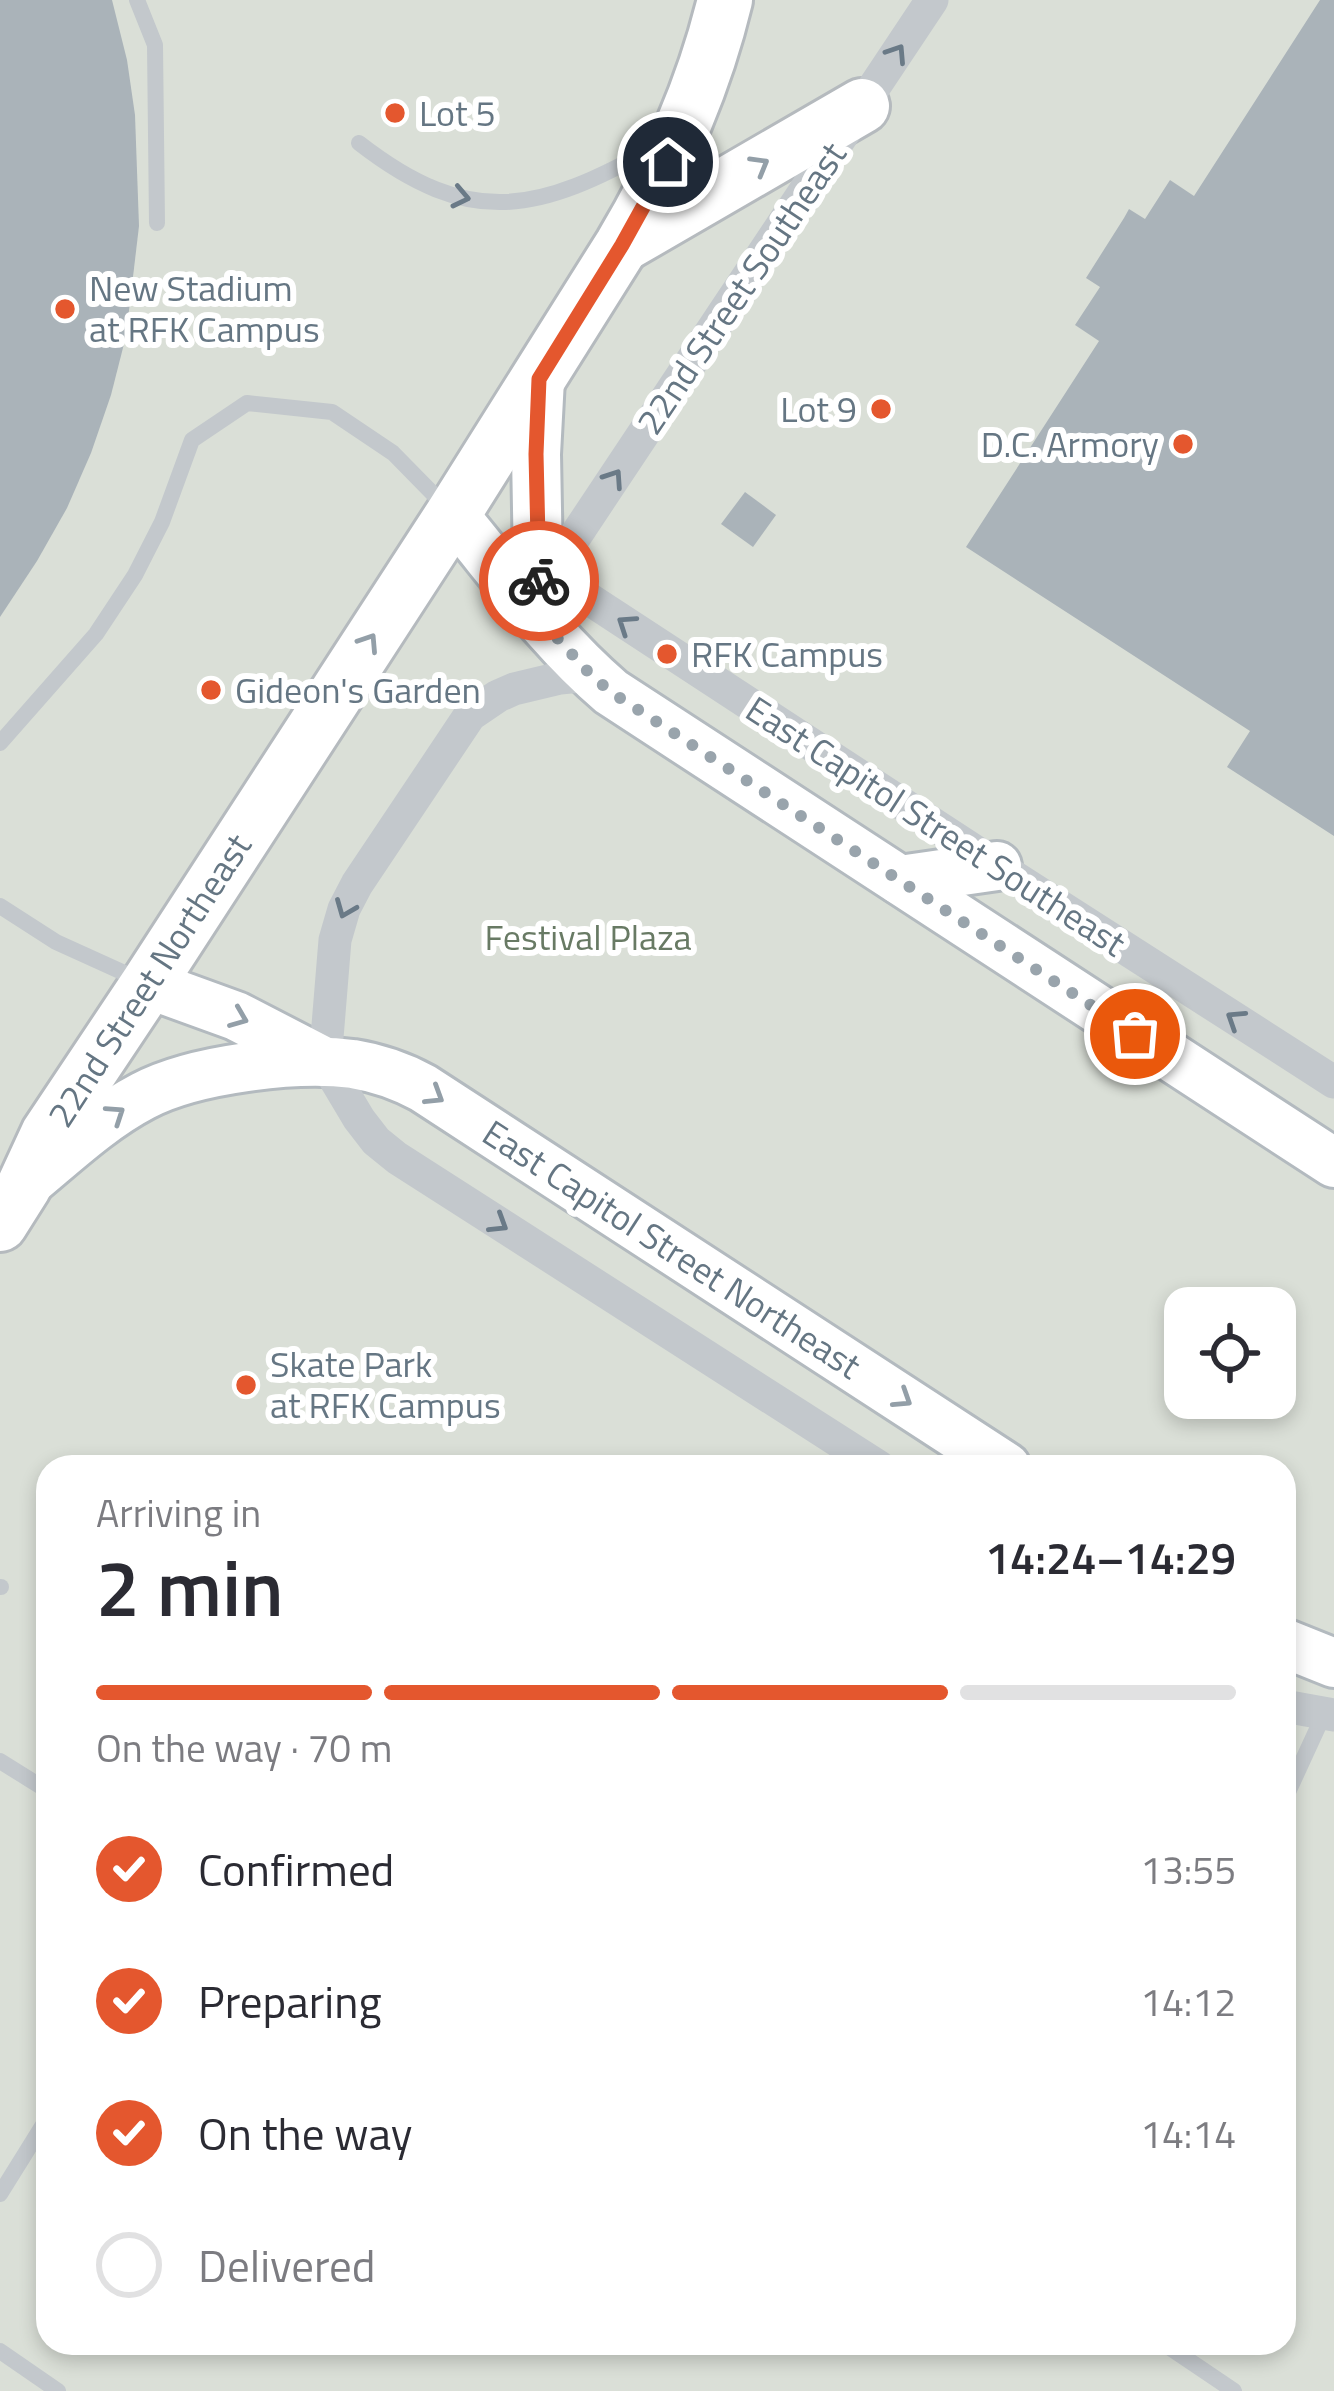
<!DOCTYPE html>
<meta charset="utf-8">
<style>
body{margin:0;font-family:"Titillium Web",sans-serif;background:#f7f7f7;color:#2b2b33;height:100vh;display:flex;flex-direction:column;font-size:45px;white-space:nowrap}
*{box-sizing:border-box;margin:0}
p{font-size:39px;color:#7c7c81}
.icon{flex:none;width:66px;height:66px;fill:none;stroke:currentColor;stroke-width:2;stroke-linecap:round;stroke-linejoin:round}
.map{position:relative;flex:1;overflow:hidden}
.sheet{position:absolute;left:36px;top:1455px;width:1260px;height:900px;display:flex;flex-direction:column;background:#fff;border-radius:36px;box-shadow:0 6px 18px #0003}
.sheet>*{flex:none}
.buttons{position:absolute;left:1164px;top:1287px;display:grid;gap:24px}
.buttons a{display:grid;place-items:center;width:132px;height:132px;border-radius:24px;background:#fff;box-shadow:0 6px 18px #0003;font-size:60px}
.pin{position:absolute;display:grid;place-items:center;width:102px;height:102px;color:#fff;margin:-51px;border:6px solid #fff;border-radius:50%;box-shadow:0 3px 12px #0007}
.courier{position:absolute;display:grid;place-items:center;width:120px;height:120px;margin:-60px;border:9px solid #e4572e;border-radius:50%;background:#fff;color:#222;box-shadow:0 3px 15px #0007}
.overview em{font-style:normal;font-weight:600}
.overview div{display:flex;flex-direction:column-reverse}
.overview{display:flex;align-items:center;justify-content:space-between;height:204px;padding:0 60px}
h1{font-size:78px;font-weight:600;line-height:90px}
.bar{display:grid;grid-template-columns:repeat(4,1fr);gap:18px 12px;align-content:center;height:144px;padding:0 60px}
.bar i{height:15px;border-radius:9px;background:#e1e1e2}
.bar .active{background:#e4572e}
.bar p{grid-column:span 4}
ol{padding:0 60px;list-style:none}
li{display:flex;align-items:center;gap:36px;height:132px}
li p{margin-inline-start:auto}
li .icon{padding:12px;border-radius:50%;background:#e4572e;color:#fff;stroke-width:4}
li:last-child{color:#7c7c81}
li i{width:66px;height:66px;border:6px solid #e1e1e2;border-radius:50%}
.map>svg:first-child{display:block}
.green{fill:#dadfd7;fill-rule:evenodd}
.building{fill:#aab3b9}
.lines{fill:none;stroke-linecap:round;stroke-linejoin:round}
.secondary-casing{stroke:#b3babf;stroke-width:54}
.primary-casing{stroke:#b5babe;stroke-width:60}
.service{stroke:#c3c8cc;stroke-width:16}
.minor{stroke:#c3c8cc;stroke-width:33}
.secondary{stroke:#fff;stroke-width:48}
.primary{stroke:#fff;stroke-width:54}
.oneway{stroke:#6a7a87}
.oneway2{stroke:#939fa8}
.done{stroke:#99a4ac;stroke-width:12;stroke-dasharray:0 21.6}
.route{stroke:#e4572e;stroke-width:15}
.poi-dot{fill:#e4572e;stroke:#fff;stroke-width:4.5}
.labels{text-anchor:middle;stroke-width:12;stroke-linejoin:round;paint-order:stroke}
.poi-label{font-size:36px;fill:#657683;stroke:#fff;text-anchor:start}
.street-label{font-size:36px;fill:#657683;stroke:#fff}
.park-label{font-size:36px;fill:#687a64;stroke:#fff}
</style>
<div class="map">
<svg width="1334" height="2391" viewBox="0 0 1334 2391">
<rect width="100%" height="100%" fill="#fafaf8"/>
<path class="green" d="M 0,0 L 1334,0 L 1334,2391 L 0,2391 ZM 1185,1308 L 1275,1308 L 1275,1398 L 1185,1398 ZM 48,1467 L 1284,1467 L 1284,2343 L 48,2343 Z"/>
<g class="building">
<path d="M 0,0 L 112,0 L 127,60 L 135,115 L 139,226 L 126,336 L 111,395 L 91,453 L 67,508 L 37,561 L 0,617 Z"/>
<path d="M 1320,0 L 1334,0 L 1334,836 L 1227,767 L 1250,731 L 966,547 L 1099,341 L 1075,325 L 1100,287 L 1086,278 L 1124,218 L 1129,209 L 1145,219 L 1170,180 L 1194,196 Z"/>
<path d="M 745,492 L 776,515 L 753,547 L 721,524 Z"/>
</g>
<g class="lines">
<defs>
<g id="secondary">
<path d="M 453,514 C 503,574 551,641 611,692 L 1334,1163"/>
<path d="M 539,618 L 536,454 L 540,379"/>
<path d="M 900,880 L 997,866"/>
<path d="M 148,984 L 236,1016 L 325,1062"/>
<path d="M 24,1186 C 62,1155 99,1119 143,1096 C 194,1069 295,1057 353,1064 C 378,1068 401,1076 423,1088 L 1006,1467"/>
<path d="M 1284,1643 L 1334,1663"/>
</g>
<g id="primary">
<path d="M 624,244 L 862,106"/>
<path d="M 0,1224 L 24,1186 L 48,1134 L 148,984 L 453,514 L 622,245 C 668,168 704,87 725,0"/>
</g>
</defs>
<use href="#secondary" class="secondary-casing"/>
<use href="#primary" class="primary-casing"/>
<g class="service">
<path d="M 137,0 L 155,45 L 157,223"/>
<path d="M 359,143 C 471,230 539,212 655,147"/>
<path d="M 0,743 L 96,634 L 135,575 L 162,522 L 192,440 L 247,403 L 332,412 L 393,453 L 447,508"/>
<path d="M 0,906 L 56,942 L 142,981"/>
<path d="M 0,1587 L 1,1587"/>
<path d="M 0,1761 L 48,1791"/>
<path d="M 1284,1801 L 1324,1714"/>
<path d="M 0,2194 L 48,2117"/>
<path d="M 1163,2343 L 1234,2391"/>
<path d="M 0,2351 L 58,2391"/>
</g>
<g class="minor">
<path d="M 932,0 L 574,538 L 540,567 L 1011,875 L 1334,1082"/>
<path d="M 591,675 L 560,678 L 514,689 L 498,696 L 470,715 L 357,884 L 344,909 L 335,940 L 325,1062 L 359,1119 L 376,1141 L 397,1158 L 879,1467"/>
<path d="M 1284,1706 L 1334,1715"/>
</g>
<use href="#secondary" class="secondary"/>
<use href="#primary" class="primary"/>
</g>
<defs><path id="oneway-chevron" d="M-2-3.5L2.5 0L-2 3.5" fill="none" stroke-width="1.6" stroke-linecap="round" stroke-linejoin="round" transform="scale(3)"/></defs>
<g class="oneway">
<use href="#oneway-chevron" transform="translate(897 53) rotate(-57)"/>
<use href="#oneway-chevron" transform="translate(461 197) rotate(12)"/>
<use href="#oneway-chevron" transform="translate(614 478) rotate(-56)"/>
<use href="#oneway-chevron" transform="translate(626 624) rotate(-146)"/>
<use href="#oneway-chevron" transform="translate(345 909) rotate(112)"/>
<use href="#oneway-chevron" transform="translate(1235 1019) rotate(-147)"/>
<use href="#oneway-chevron" transform="translate(499 1224) rotate(32)"/>
</g>
<g class="oneway2">
<use href="#oneway-chevron" transform="translate(760 165) rotate(-30)"/>
<use href="#oneway-chevron" transform="translate(369 642) rotate(-57)"/>
<use href="#oneway-chevron" transform="translate(239 1018) rotate(22)"/>
<use href="#oneway-chevron" transform="translate(435 1096) rotate(32)"/>
<use href="#oneway-chevron" transform="translate(116 1114) rotate(-34)"/>
<use href="#oneway-chevron" transform="translate(903 1399) rotate(33)"/>
</g>
<g class="lines">
<path class="done" d="M 539,581 L 539,618 L 591,675 L 611,692 L 1135,1034"/>
<path class="route" d="M 539,581 L 536,454 L 539,379 L 622,245 L 668,162"/>
</g>
<g class="poi-dot">
<circle cx="395" cy="113" r="12"/>
<circle cx="65" cy="309" r="12"/>
<circle cx="881" cy="409" r="12"/>
<circle cx="1183" cy="444" r="12"/>
<circle cx="667" cy="654" r="12"/>
<circle cx="211" cy="690" r="12"/>
<circle cx="246" cy="1385" r="12"/>
</g>
<g class="labels">
<g class="poi-label">
<text x="419" y="126">Lot 5</text>
<text x="89" y="301">New Stadium<tspan x="89" dy="41">at RFK Campus</tspan></text>
<text x="857" y="422" text-anchor="end">Lot 9</text>
<text x="1159" y="457" text-anchor="end">D.C. Armory</text>
<text x="691" y="667">RFK Campus</text>
<text x="235" y="703">Gideon's Garden</text>
<text x="270" y="1377">Skate Park<tspan x="270" dy="41">at RFK Campus</tspan></text>
</g>
<g class="street-label">
<text transform="translate(741 288) rotate(-56)" y="13">22nd Street Southeast</text>
<text transform="translate(936 826) rotate(33)" y="13">East Capitol Street Southeast</text>
<text transform="translate(149 980) rotate(-57)" y="13">22nd Street Northeast</text>
<text transform="translate(672 1249) rotate(33)" y="13">East Capitol Street Northeast</text>
</g>
<g class="park-label">
<text x="588" y="950">Festival Plaza</text>
</g>
</g>
</svg>
<div class="buttons">
<a><svg class="icon" aria-label="locate" viewBox="0 0 24 24"><circle cx="12" cy="12" r="6"/><path d="M12 2v4M12 18v4M2 12h4M18 12h4"/></svg></a>
</div>
<div class="pin" style="left:1135px;top:1034px;background:#ea580c"><svg class="icon" aria-label="bag" viewBox="0 0 24 24"><path d="M5 8h14l-1 12H6zM9 8a3 3 0 0 1 6 0"/></svg></div>
<div class="pin" style="left:668px;top:162px;background:#1f2937"><svg class="icon" aria-label="home" viewBox="0 0 24 24"><path d="M3 11l9-7 9 7M6 9v11h12V9"/></svg></div>
<div class="courier" style="left:539px;top:581px"><svg class="icon" aria-label="bike" viewBox="0 0 24 24"><circle cx="6" cy="16" r="4"/><circle cx="18" cy="16" r="4"/><path d="M6 16l4-8h5l3 8M10 8l3 8H6M13 5h3"/></svg></div>
<section class="sheet">
<div class="overview"><div><h1>2 min</h1><p>Arriving in</p></div><em>14:24–14:29</em></div>
<div class="bar"><i class="active"></i><i class="active"></i><i class="active"></i><i></i><p>On the way · 70 m</p></div>
<ol>
<li><svg class="icon" aria-label="check" viewBox="0 0 24 24"><path d="M5 12l5 5 9-10"/></svg>Confirmed<p>13:55</p></li>
<li><svg class="icon" aria-label="check" viewBox="0 0 24 24"><path d="M5 12l5 5 9-10"/></svg>Preparing<p>14:12</p></li>
<li><svg class="icon" aria-label="check" viewBox="0 0 24 24"><path d="M5 12l5 5 9-10"/></svg>On the way<p>14:14</p></li>
<li><i></i>Delivered</li>
</ol>
</section>
</div>
